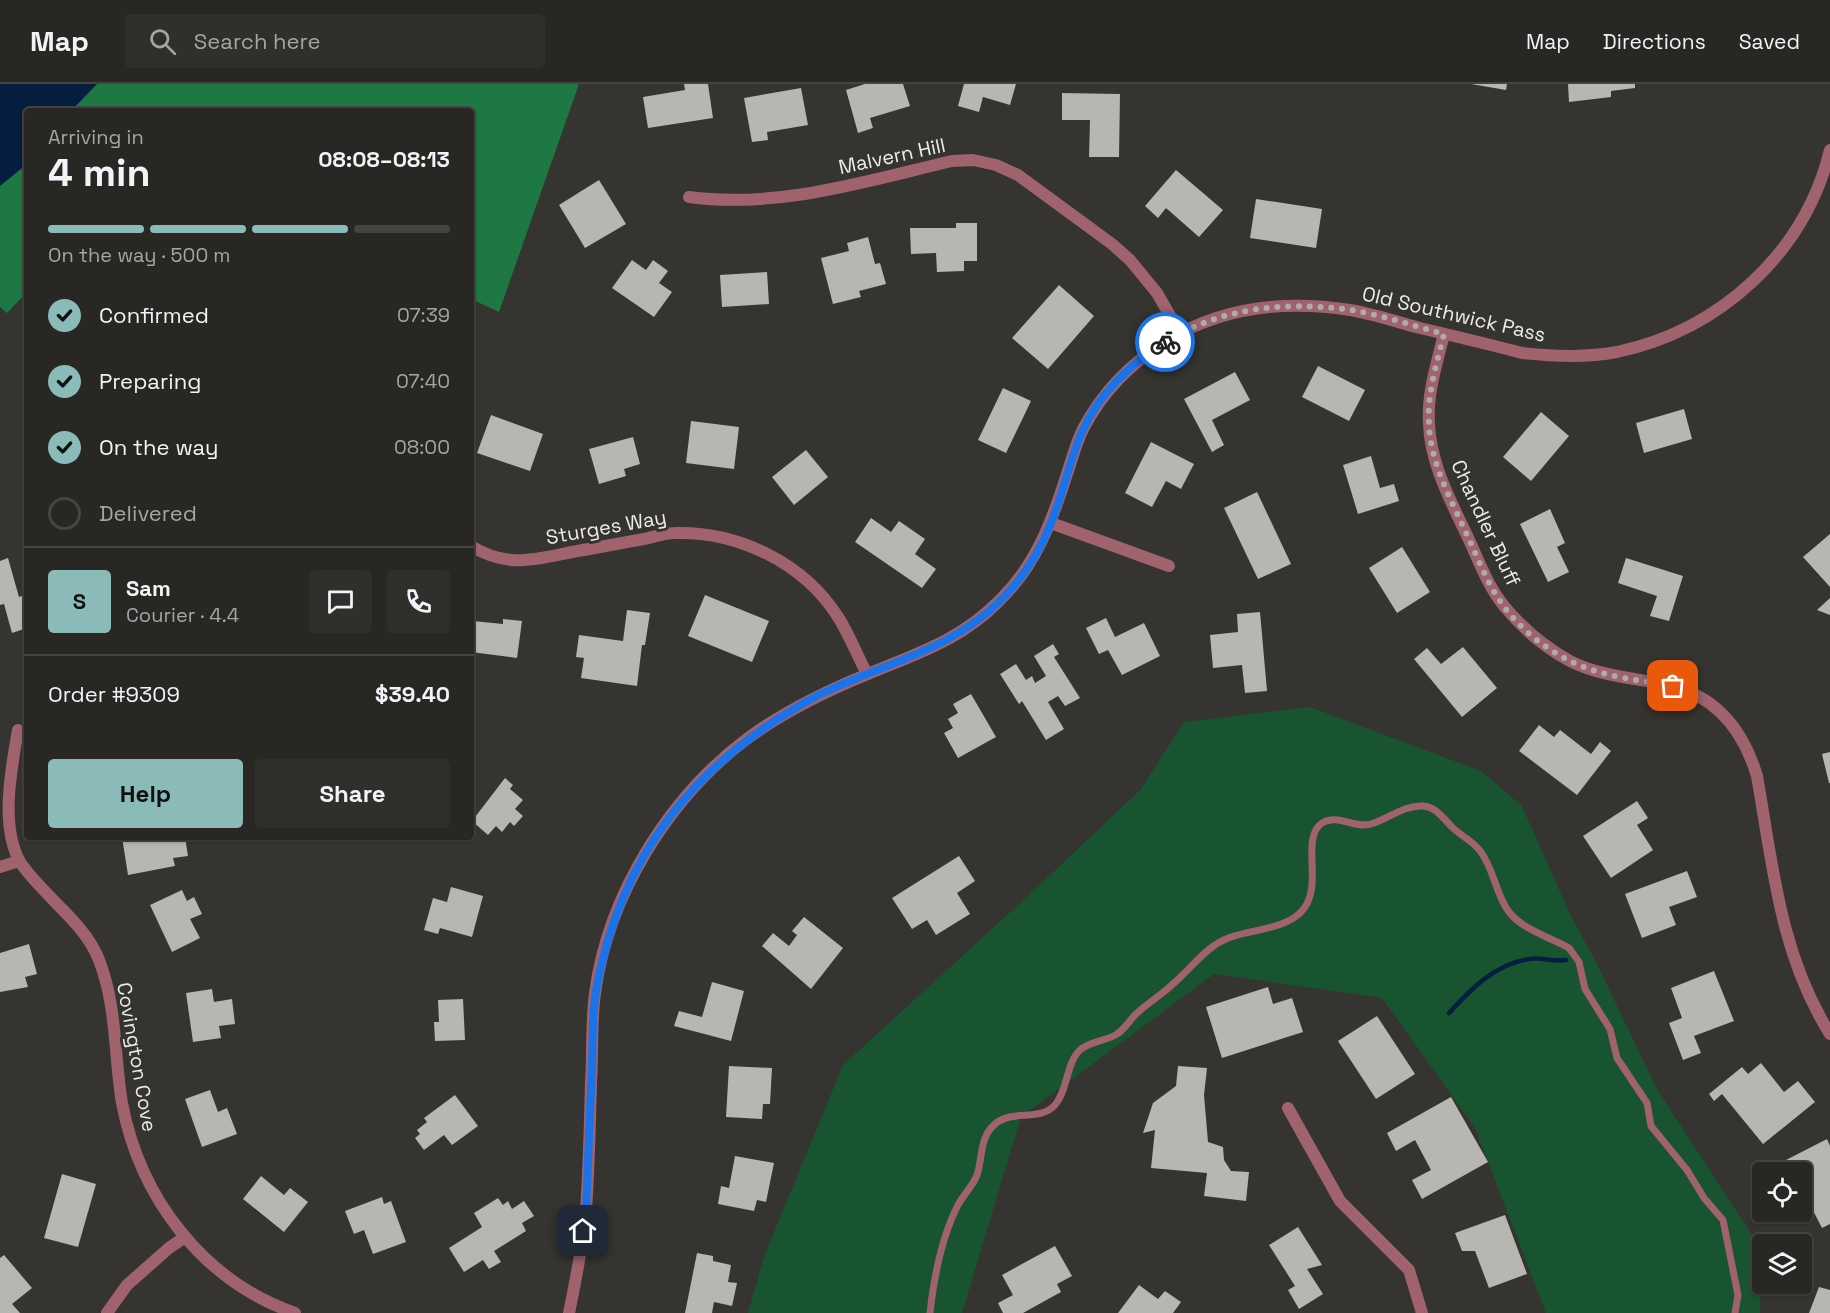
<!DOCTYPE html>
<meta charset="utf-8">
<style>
body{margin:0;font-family:"Space Grotesk",sans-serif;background:#302f2c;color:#f1f3f6;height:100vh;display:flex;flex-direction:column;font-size:22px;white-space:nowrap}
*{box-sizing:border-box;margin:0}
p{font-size:20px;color:#a5a5a6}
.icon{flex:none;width:33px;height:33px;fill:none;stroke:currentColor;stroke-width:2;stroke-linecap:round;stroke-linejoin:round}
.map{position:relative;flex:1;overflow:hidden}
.drawer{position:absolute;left:24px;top:24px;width:450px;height:732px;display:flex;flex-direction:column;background:#282724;border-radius:6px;box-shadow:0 2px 4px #0004,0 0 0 2px #444441}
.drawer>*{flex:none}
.controls{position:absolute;left:1752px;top:1078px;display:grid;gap:12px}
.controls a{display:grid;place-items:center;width:60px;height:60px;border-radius:6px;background:#282724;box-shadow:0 2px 4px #0004,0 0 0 2px #444441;font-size:30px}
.pin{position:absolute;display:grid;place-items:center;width:51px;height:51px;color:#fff;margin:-26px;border-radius:12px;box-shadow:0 3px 9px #0006}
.courier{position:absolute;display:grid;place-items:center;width:60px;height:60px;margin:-30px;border:4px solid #1a73e8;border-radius:50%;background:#fff;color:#222;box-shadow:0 2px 8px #0007}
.head em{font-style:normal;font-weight:700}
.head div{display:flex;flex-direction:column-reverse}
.head{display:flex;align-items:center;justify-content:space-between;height:102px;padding:0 24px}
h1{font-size:39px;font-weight:700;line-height:45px}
.bar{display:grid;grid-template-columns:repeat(4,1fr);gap:9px 6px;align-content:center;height:72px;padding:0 24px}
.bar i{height:8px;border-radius:4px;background:#444441}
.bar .active{background:#8bbbb9}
.bar p{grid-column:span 4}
.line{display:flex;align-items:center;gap:15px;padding:0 24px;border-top:2px solid #444441}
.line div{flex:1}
.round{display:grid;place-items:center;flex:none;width:63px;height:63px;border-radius:6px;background:#302f2c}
ol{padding:0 24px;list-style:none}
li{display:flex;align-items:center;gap:18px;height:66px}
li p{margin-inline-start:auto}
li .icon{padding:6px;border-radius:50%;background:#8bbbb9;color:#111;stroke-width:4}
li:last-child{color:#a5a5a6}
li i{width:33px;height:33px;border:3px solid #444441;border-radius:50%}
.cta{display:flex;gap:12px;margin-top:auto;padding:12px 24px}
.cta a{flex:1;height:69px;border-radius:6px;background:#8bbbb9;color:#111;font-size:24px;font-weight:700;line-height:69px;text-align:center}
.cta a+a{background:#302f2c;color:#f1f3f6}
header{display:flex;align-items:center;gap:36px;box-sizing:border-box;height:84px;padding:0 30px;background:#282724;border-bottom:2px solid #444441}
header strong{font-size:28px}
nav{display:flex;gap:33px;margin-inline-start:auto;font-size:21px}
.search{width:420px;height:54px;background:#302f2c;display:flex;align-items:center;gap:15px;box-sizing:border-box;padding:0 21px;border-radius:6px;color:#a5a5a6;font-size:22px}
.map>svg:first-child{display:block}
.green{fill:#17542f}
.forest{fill:#1e7843}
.water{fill:#051e3f}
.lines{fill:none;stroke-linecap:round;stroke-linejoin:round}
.stream{stroke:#051e3f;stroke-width:4.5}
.building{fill:#b7b6b1}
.service{stroke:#a0636e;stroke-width:7}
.minor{stroke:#a0636e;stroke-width:12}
.done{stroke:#adaca8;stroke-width:6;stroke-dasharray:0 10.8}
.route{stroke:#1a73e8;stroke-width:8}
.labels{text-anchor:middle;stroke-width:6;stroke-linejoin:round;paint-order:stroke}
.street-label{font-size:20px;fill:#edece9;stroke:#353430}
</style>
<header>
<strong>Map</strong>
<div class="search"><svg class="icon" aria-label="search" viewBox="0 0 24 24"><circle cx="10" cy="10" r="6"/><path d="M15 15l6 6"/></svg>Search here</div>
<nav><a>Map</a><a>Directions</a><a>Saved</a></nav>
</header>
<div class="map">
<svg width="1830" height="1229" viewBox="0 0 1830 1229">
<rect width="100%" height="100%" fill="#353430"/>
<path class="green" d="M 1310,623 L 1481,687 L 1522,722 L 1569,828 L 1597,880 L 1657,1005 L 1761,1165 L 1760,1229 L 1546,1229 L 1475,1044 L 1382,914 L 1214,890 L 1021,1033 L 962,1229 L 748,1229 L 765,1170 L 843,981 L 1030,810 L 1141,705 L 1184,638 Z"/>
<g class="forest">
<path d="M 72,0 L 579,0 L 499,228 L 471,215 L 471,27 L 45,27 Z"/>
<path d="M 27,51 L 27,208 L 7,229 L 0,223 L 0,87 Z"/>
</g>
<path class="water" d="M 0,0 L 97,0 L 71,27 L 27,27 L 27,80 L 0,102 Z"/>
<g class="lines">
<path class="stream" d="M 1449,929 C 1471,905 1495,880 1529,875 C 1541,873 1554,878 1566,876"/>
</g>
<g class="building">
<path d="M 684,0 L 708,0 L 713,34 L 648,44 L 643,13 L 685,6 Z"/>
<path d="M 865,0 L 903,0 L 910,22 L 870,34 L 873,44 L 858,49 L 846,6 Z"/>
<path d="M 964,0 L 1016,0 L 1010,21 L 983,13 L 979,28 L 958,22 Z"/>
<path d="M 1471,0 L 1507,0 L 1506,6 Z"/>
<path d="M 1568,0 L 1635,0 L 1635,4 L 1611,7 L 1611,13 L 1569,18 Z"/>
<path d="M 801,4 L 808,41 L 767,48 L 768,56 L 752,58 L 744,14 Z"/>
<path d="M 1062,9 L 1120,10 L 1119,73 L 1089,73 L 1090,36 L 1062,36 Z"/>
<path d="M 1176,86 L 1223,126 L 1199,153 L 1166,124 L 1158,134 L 1145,122 Z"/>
<path d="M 599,96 L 626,140 L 585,164 L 559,121 Z"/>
<path d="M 1256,115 L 1322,125 L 1316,164 L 1250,154 Z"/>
<path d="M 956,139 L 977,139 L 977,177 L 964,177 L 964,187 L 937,188 L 936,169 L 911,170 L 910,144 L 956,144 Z"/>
<path d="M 868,153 L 875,180 L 880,179 L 886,200 L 859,207 L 861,213 L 833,220 L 821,174 L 849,167 L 847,159 Z"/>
<path d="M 632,176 L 646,186 L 653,176 L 668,187 L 659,199 L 672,208 L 654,233 L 612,204 Z"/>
<path d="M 767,188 L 769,220 L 722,223 L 720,191 Z"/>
<path d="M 1059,201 L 1094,232 L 1048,285 L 1012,254 Z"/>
<path d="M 1318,282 L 1365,306 L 1349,337 L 1302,313 Z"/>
<path d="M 1235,288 L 1250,316 L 1212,336 L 1224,361 L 1212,368 L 1184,315 Z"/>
<path d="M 1003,304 L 1031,317 L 1006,369 L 978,356 Z"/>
<path d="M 1684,325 L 1692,355 L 1644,369 L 1636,339 Z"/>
<path d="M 1541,328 L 1569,352 L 1531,397 L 1503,373 Z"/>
<path d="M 491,331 L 543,350 L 530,387 L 477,369 Z"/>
<path d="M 691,337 L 739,343 L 734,385 L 686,379 Z"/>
<path d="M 633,353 L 640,380 L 624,385 L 626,392 L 599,400 L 589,365 Z"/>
<path d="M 1151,358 L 1194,380 L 1181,405 L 1166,397 L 1152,423 L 1125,409 Z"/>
<path d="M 806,366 L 828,393 L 794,421 L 772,393 Z"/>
<path d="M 1371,372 L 1380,404 L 1394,400 L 1399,417 L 1358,430 L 1343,381 Z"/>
<path d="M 1257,408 L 1291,480 L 1258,495 L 1224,424 Z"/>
<path d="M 1550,425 L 1565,459 L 1557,463 L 1569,488 L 1548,498 L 1520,440 Z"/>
<path d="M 871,434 L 891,448 L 899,437 L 925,455 L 915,470 L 936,485 L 922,504 L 855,458 Z"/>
<path d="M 1830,450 L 1830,503 L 1803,473 Z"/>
<path d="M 1402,463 L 1430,508 L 1397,529 L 1369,484 Z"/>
<path d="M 8,474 L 19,513 L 22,512 L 27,530 L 27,544 L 12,549 L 4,520 L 0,521 L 0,477 Z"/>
<path d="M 1626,474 L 1683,492 L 1669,537 L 1650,532 L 1657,512 L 1618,499 Z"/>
<path d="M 705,511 L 769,537 L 752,578 L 688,552 Z"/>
<path d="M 1830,514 L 1830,531 L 1817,526 Z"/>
<path d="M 627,526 L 650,529 L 645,561 L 642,561 L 637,602 L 581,594 L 584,574 L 576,573 L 579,551 L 623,557 Z"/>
<path d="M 1260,528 L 1267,607 L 1245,609 L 1242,581 L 1213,584 L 1210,551 L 1238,548 L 1237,530 Z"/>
<path d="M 1106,534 L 1115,553 L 1144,539 L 1160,572 L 1122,591 L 1108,566 L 1099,570 L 1086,544 Z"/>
<path d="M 503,535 L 522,537 L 517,574 L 471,568 L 473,537 L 503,540 Z"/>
<path d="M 1053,560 L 1059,570 L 1054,573 L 1080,614 L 1065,622 L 1058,612 L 1048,618 L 1064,645 L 1046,656 L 1022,617 L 1019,620 L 1000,590 L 1016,580 L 1026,596 L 1032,592 L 1035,599 L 1046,592 L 1034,572 Z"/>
<path d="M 1463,563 L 1497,604 L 1462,633 L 1414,575 L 1427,564 L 1441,580 Z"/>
<path d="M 971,610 L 996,653 L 958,674 L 944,649 L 953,644 L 948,635 L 958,629 L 953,620 Z"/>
<path d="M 1539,641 L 1554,653 L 1560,646 L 1591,670 L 1600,658 L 1611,667 L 1577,711 L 1519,667 Z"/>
<path d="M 1830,668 L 1830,699 L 1829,699 L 1822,670 Z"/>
<path d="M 505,694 L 513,701 L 510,705 L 523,716 L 515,725 L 523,732 L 514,742 L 510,738 L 502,748 L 496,742 L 488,751 L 472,737 Z"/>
<path d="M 1637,717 L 1648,734 L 1637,741 L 1653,766 L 1611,794 L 1583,752 Z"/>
<path d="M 122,753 L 168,753 L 168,756 L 185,753 L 188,772 L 173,774 L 175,782 L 128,791 Z"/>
<path d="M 959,772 L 975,797 L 957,809 L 970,830 L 936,851 L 927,836 L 912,845 L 892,814 Z"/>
<path d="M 1687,787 L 1697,813 L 1669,823 L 1676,841 L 1642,854 L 1625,810 Z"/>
<path d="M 451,803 L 483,812 L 472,853 L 440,844 L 438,850 L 424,846 L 433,814 L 447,818 Z"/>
<path d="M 182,806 L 187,817 L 194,813 L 202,830 L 190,835 L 200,854 L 172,868 L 150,821 Z"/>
<path d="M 804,833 L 843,864 L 811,905 L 762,862 L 773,849 L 789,862 L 797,851 L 792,847 Z"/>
<path d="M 29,860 L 37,890 L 25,893 L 28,903 L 0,908 L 0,869 Z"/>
<path d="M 1714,887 L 1734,937 L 1694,952 L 1701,969 L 1683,976 L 1669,939 L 1682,934 L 1671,904 Z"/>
<path d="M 712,898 L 744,907 L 731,957 L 674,942 L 679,927 L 702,933 Z"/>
<path d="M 1268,903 L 1273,920 L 1292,914 L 1303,948 L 1222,974 L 1206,923 Z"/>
<path d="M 212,905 L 214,918 L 232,915 L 235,940 L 219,942 L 221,954 L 193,958 L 186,909 Z"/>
<path d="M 463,915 L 465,956 L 435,957 L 434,938 L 439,938 L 438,916 Z"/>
<path d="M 1377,932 L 1415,990 L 1376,1015 L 1338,957 Z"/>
<path d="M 1761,979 L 1784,1008 L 1798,997 L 1815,1018 L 1763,1060 L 1722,1010 L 1714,1017 L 1709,1010 L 1742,983 L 1748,990 Z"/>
<path d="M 729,982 L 772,984 L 770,1020 L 763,1020 L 762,1035 L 726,1033 Z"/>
<path d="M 1178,982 L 1207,984 L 1204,1011 L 1208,1058 L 1223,1063 L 1224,1076 L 1231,1087 L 1249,1088 L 1246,1117 L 1204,1112 L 1207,1089 L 1151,1084 L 1155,1046 L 1143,1049 L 1153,1019 L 1176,1002 Z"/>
<path d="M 210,1006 L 218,1028 L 227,1024 L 237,1050 L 202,1063 L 185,1015 Z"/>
<path d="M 455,1011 L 478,1042 L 452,1061 L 444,1051 L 424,1066 L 415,1054 L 420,1050 L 417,1046 L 427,1038 L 424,1034 Z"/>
<path d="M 1451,1013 L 1488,1078 L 1422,1115 L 1412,1096 L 1431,1086 L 1415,1056 L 1396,1067 L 1387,1049 Z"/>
<path d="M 1827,1055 L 1830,1062 L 1830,1140 L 1822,1144 L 1802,1105 L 1802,1089 L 1793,1089 L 1786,1076 Z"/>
<path d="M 735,1072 L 774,1079 L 766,1118 L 757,1116 L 754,1127 L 718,1120 L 721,1102 L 729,1104 Z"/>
<path d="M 62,1090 L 96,1100 L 78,1163 L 44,1154 Z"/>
<path d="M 261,1092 L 284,1111 L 290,1104 L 308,1118 L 284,1148 L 243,1115 Z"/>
<path d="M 382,1113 L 384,1120 L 391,1117 L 406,1158 L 373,1170 L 364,1146 L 354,1150 L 345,1127 Z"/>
<path d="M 498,1114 L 503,1121 L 508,1117 L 512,1125 L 524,1117 L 534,1132 L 522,1139 L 526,1147 L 494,1167 L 501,1178 L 489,1185 L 483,1176 L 464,1188 L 449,1164 L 482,1143 L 474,1129 Z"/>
<path d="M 1505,1131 L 1527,1190 L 1489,1204 L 1475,1167 L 1462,1167 L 1455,1149 Z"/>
<path d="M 1298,1143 L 1322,1181 L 1307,1185 L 1323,1210 L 1299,1225 L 1288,1206 L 1295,1202 L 1269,1161 Z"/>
<path d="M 1055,1162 L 1072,1192 L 1057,1200 L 1061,1208 L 1023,1229 L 1003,1229 L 998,1219 L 1013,1211 L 1002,1191 Z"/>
<path d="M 697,1169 L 713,1172 L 713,1177 L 731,1181 L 728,1198 L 737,1199 L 732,1222 L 714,1218 L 712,1229 L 685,1229 Z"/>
<path d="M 4,1171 L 32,1204 L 12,1220 L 20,1229 L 0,1229 L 0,1174 Z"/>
<path d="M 1139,1201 L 1158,1215 L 1165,1207 L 1181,1218 L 1173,1229 L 1118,1229 Z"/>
<path d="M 1819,1203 L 1830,1206 L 1830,1229 L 1809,1229 Z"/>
</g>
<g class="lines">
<path class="service" d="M 930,1229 C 934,1193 941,1154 958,1121 C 963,1111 973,1102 977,1091 C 983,1073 979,1054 995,1040 C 1012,1025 1040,1038 1055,1021 C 1068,1006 1066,979 1080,966 C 1090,957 1107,957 1117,950 C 1125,945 1129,937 1135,931 C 1147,919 1162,911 1174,899 C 1188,887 1200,871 1215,861 C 1239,844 1279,849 1300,829 C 1326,805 1299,755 1322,739 C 1337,729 1355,745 1371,740 C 1389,735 1403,721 1423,722 C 1436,723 1442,733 1451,742 C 1460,752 1473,756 1481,768 C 1494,786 1496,811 1509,828 C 1523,846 1550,853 1569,864 L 1579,878 L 1585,905 L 1610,945 L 1617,974 L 1647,1019 L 1651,1042 L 1687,1086 L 1704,1114 L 1723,1136 L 1738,1211 L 1735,1229"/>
<g class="minor">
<path d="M 689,113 C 778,125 866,97 952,77 L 973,76 L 996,81 L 1018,91 L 1112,160 L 1130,176 L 1157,209 L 1180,249"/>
<path d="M 1444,250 C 1437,279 1427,309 1429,339 C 1430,381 1453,421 1470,458 C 1480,480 1489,504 1504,522 C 1523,545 1544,563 1570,577 C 1601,593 1638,594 1671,602 C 1718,613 1744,649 1757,692 C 1773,783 1780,870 1830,950"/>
<path d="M 1051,439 L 1169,482"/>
<path d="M 471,462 C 507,484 533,476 572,468 C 596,464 620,459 644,455 C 654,453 665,449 675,449 C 738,447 804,479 838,533 C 849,550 857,571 867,590"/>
<path d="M 18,646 C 11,686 0,742 20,778 C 30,793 44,806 56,819 C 73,836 90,853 99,876 C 117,922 114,971 122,1019 C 140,1114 203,1197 295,1229"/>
<path d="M 0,783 L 19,777"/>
<path d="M 1288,1024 L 1340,1117 L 1409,1186 L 1422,1229"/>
<path d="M 107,1229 L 127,1201 L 169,1164 L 185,1153"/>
<path d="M 569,1229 C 576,1195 583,1161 586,1126 C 589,1083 590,1040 591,998 C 593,969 591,938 595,909 C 608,811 669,713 748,654 C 785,627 826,607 868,590 C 918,569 961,556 1000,516 C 1036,481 1052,437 1067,390 C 1072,375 1076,359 1083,345 C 1102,309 1131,279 1165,258 C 1221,223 1286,216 1350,226 C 1374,230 1397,238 1420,244 C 1454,252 1488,260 1522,269 C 1553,272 1585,274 1617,268 C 1720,246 1805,169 1830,66"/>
</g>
</g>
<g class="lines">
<path class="done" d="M 1165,258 C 1222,223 1286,217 1351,226 C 1382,231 1413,242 1444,250 C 1437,279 1427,309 1429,339 C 1430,379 1451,415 1467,451 C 1478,474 1487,499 1502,520 C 1519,544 1545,565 1572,578 C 1603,593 1639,596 1673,602"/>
<path class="route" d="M 583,1147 L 586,1128 C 588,1079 590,1030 592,981 C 593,957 592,931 596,907 C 620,772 694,679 813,614 C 878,580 949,569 1002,515 C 1023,494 1040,467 1051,439 C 1063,410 1069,378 1082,348 C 1098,311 1131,279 1165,258"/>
</g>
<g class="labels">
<g class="street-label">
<text transform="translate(892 72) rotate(-12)" y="7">Malvern Hill</text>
<text transform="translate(1454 230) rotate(13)" y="7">Old Southwick Pass</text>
<text transform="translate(1486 439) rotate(65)" y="7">Chandler Bluff</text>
<text transform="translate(606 443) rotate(-10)" y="7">Sturges Way</text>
<text transform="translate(137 973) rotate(80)" y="7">Covington Cove</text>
</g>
</g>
</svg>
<div class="controls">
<a><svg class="icon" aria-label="locate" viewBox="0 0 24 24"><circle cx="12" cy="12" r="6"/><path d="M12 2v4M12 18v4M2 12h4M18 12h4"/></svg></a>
<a><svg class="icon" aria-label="layers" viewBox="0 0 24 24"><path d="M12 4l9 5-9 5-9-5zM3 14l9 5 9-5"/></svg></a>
</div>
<div class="pin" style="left:1673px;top:602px;background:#ea580c"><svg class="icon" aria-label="bag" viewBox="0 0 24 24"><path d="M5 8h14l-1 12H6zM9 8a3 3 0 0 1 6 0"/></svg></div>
<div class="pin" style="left:583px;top:1147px;background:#1f2937"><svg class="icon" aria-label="home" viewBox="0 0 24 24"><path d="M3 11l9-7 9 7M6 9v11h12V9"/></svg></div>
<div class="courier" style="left:1165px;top:258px"><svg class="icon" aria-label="bike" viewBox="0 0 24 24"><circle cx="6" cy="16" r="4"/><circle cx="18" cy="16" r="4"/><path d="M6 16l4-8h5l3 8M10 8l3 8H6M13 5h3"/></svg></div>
<section class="drawer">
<div class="head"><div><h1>4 min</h1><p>Arriving in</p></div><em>08:08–08:13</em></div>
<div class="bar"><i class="active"></i><i class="active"></i><i class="active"></i><i></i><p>On the way · 500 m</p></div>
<ol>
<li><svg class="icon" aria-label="check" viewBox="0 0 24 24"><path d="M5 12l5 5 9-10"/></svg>Confirmed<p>07:39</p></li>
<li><svg class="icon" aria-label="check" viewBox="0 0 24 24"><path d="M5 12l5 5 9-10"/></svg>Preparing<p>07:40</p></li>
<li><svg class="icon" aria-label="check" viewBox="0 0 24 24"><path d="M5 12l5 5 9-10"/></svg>On the way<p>08:00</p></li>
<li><i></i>Delivered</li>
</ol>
<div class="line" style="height:108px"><b class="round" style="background:#8bbbb9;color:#111">S</b><div><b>Sam</b><p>Courier · 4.4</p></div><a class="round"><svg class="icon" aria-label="chat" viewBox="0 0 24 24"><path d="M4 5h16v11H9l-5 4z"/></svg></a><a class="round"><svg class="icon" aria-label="phone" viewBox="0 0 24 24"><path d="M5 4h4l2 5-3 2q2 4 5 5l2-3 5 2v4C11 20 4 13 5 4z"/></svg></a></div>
<div class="line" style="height:78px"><div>Order #9309</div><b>$39.40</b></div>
<div class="cta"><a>Help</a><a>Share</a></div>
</section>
</div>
